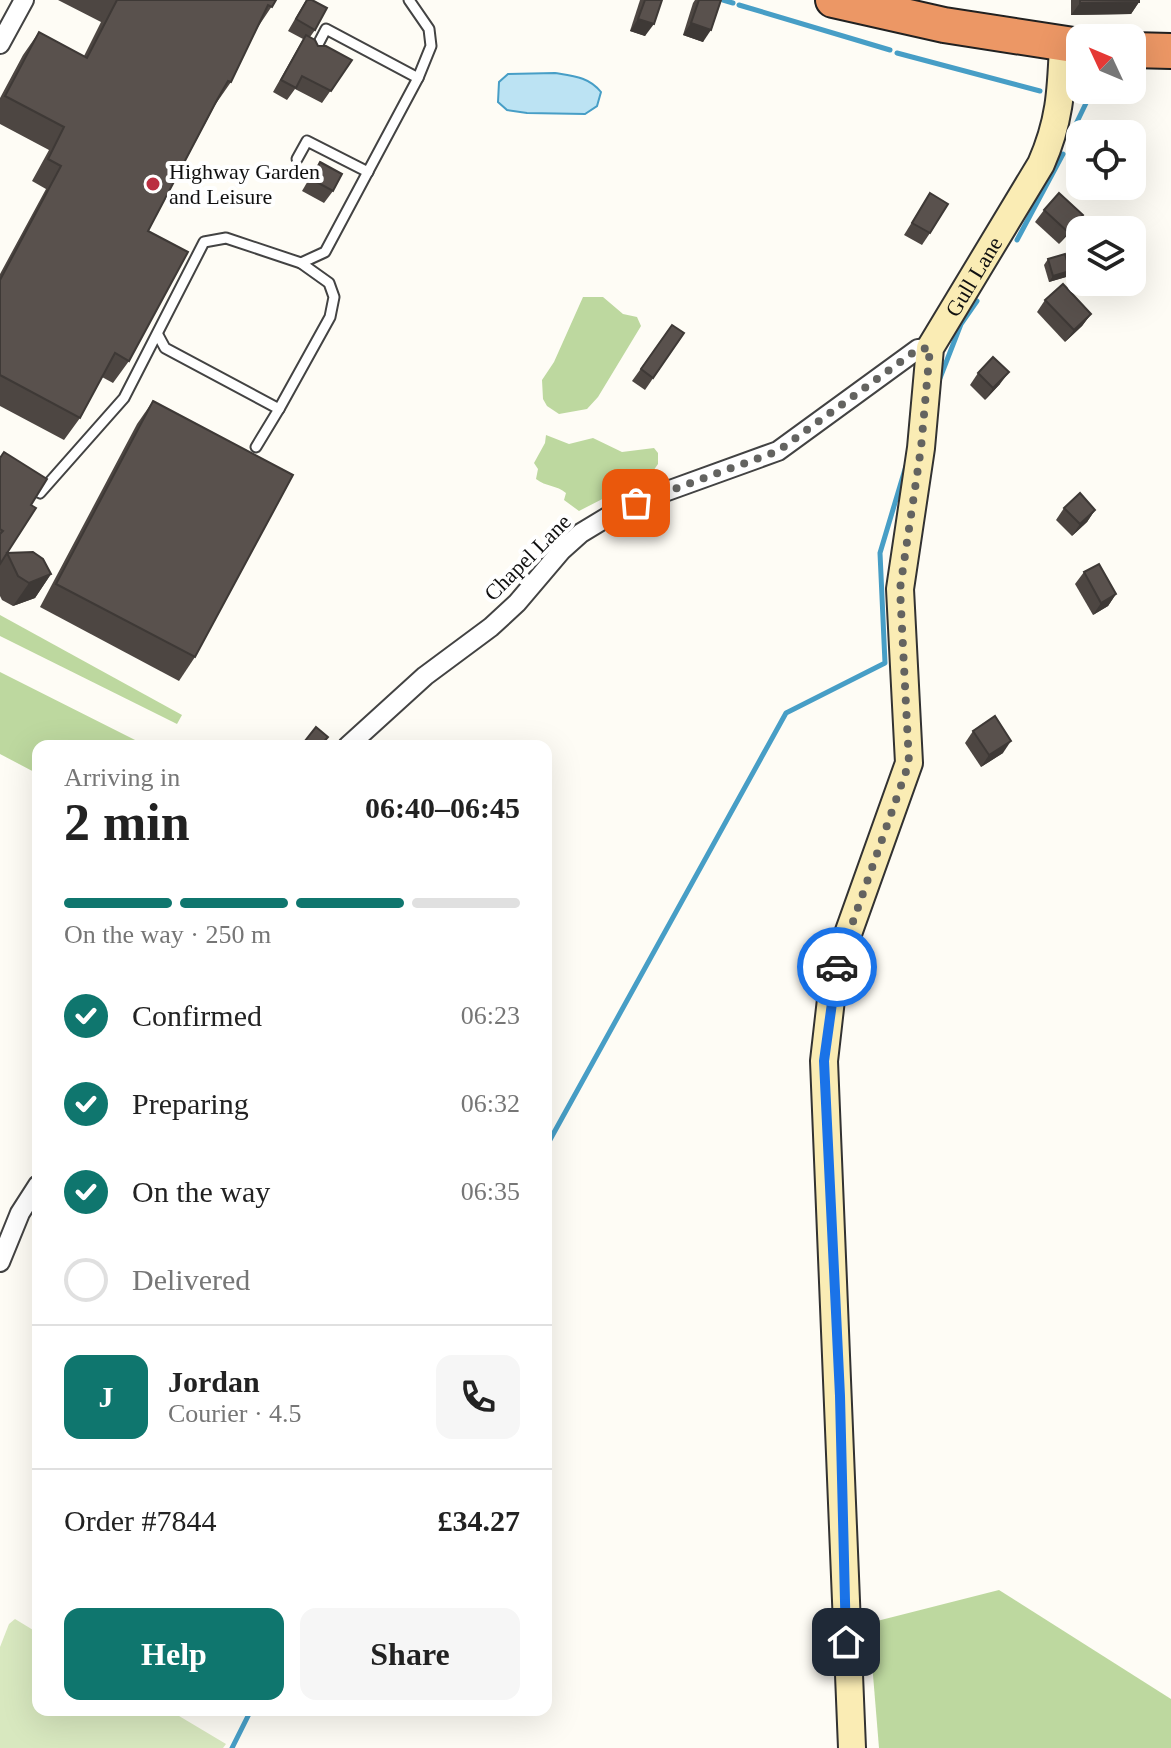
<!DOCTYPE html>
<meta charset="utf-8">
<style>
body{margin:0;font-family:Georgia,serif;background:#f6f6f6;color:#222;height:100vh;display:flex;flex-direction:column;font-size:30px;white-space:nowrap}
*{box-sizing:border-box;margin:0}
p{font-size:26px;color:#767676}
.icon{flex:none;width:44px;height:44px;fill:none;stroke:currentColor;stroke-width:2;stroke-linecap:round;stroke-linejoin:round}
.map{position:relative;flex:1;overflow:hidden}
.panel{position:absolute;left:32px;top:740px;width:520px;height:976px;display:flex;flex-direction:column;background:#fff;border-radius:16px;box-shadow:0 8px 32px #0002}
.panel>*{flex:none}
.needle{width:52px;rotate:314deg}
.controls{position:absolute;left:1066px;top:24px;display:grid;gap:16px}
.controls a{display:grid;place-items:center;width:80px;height:80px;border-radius:16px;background:#fff;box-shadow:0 8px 32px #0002;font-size:40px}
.pin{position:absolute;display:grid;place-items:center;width:68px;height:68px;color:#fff;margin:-34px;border-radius:16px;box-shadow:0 4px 12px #0006}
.courier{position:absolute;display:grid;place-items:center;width:80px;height:80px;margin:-40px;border:6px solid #1a73e8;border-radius:50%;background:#fff;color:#222;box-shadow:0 2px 10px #0007}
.summary em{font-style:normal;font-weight:700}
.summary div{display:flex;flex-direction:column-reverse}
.summary{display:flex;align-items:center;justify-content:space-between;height:136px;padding:0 32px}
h1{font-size:52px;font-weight:700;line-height:60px}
.bar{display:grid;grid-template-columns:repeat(4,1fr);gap:12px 8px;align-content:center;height:96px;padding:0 32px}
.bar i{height:10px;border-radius:6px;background:#e0e0e0}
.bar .selected{background:#0f766e}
.bar p{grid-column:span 4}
.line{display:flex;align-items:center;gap:20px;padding:0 32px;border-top:2px solid #e0e0e0}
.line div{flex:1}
.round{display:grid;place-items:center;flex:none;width:84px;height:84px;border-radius:16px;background:#f6f6f6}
ol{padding:0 32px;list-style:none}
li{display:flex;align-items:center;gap:24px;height:88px}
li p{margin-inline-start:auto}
li .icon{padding:8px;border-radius:50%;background:#0f766e;color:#fff;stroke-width:4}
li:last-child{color:#767676}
li i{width:44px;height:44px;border:4px solid #e0e0e0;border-radius:50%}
.action{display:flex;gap:16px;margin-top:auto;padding:16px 32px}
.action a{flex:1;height:92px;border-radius:16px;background:#0f766e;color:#fff;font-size:32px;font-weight:700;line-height:92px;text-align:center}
.action a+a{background:#f6f6f6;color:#222}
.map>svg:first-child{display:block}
.green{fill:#d8e8bf}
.forest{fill:#bdd89f}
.water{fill:#bce3f3;stroke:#479ec6;stroke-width:2}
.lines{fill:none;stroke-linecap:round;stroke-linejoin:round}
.stream{stroke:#479ec6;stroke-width:5}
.lane-casing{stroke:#434343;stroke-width:13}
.street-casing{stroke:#434343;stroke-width:22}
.secondary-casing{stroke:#323232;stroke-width:30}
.highway-casing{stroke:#212121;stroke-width:38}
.lane{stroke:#fff;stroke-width:9}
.street{stroke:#fff;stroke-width:18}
.secondary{stroke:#faecb4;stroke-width:26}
.highway{stroke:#ec9765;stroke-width:34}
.wall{fill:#4d4642}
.shaded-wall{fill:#3e3936}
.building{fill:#59514d;stroke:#3e3936;stroke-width:2}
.done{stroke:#636360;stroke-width:8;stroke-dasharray:0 14.4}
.route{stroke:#1a73e8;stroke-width:10}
.poi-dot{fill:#ba2f41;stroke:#fff;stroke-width:3}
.labels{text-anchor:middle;stroke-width:8;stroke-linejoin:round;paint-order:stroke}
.poi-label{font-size:22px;fill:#101010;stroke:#fff;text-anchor:start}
.street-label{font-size:22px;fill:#101010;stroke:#fff}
</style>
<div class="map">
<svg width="1171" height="1748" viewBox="0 0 1171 1748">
<rect width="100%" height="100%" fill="#fefcf5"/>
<path class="green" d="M 15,1619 L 38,1633 L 38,1710 L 169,1710 L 226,1744 L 223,1748 L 0,1748 L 0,1647 L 9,1624 Z"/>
<g class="forest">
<path d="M 583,297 L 603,297 L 623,314 L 637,317 L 641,326 L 598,397 L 587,409 L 559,414 L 547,406 L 543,399 L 542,380 L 554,362 Z"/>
<path d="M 546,435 L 569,444 L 593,438 L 622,452 L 654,448 L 658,453 L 658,464 L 651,474 L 579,511 L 564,500 L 566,493 C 557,485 546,487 536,479 L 538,469 L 534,463 L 545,443 Z"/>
<path d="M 0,615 L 182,715 L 177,724 L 0,636 Z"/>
<path d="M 0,672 L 147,746 L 38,746 L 38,774 L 0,754 Z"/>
<path d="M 999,1590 L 1171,1699 L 1171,1748 L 879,1748 L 869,1626 L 877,1621 Z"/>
</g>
<path class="water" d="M 555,73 C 574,76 589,77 601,92 L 597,106 L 585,114 L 527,113 L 507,110 L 498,102 L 499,82 L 508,74 Z"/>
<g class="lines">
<g class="stream">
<path d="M 723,0 L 733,3"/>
<path d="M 739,5 L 890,50"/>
<path d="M 897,53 L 1040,91"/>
<path d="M 1074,128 L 1089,97 L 1089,90"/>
<path d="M 1017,240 L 1063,154"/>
<path d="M 940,378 L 961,324 L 977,301"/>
<path d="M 546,1147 L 786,713 L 885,663 L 880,553 L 906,466"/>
<path d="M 232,1748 L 251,1710"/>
</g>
<defs>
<g id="lane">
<path d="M 314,52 L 326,29 L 418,78"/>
<path d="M 297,159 L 307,141 L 368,172"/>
<path d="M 158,335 L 165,348 L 279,409 L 330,317 L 334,297 L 329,283 L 301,263"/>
<path d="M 256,447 L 279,409"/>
<path d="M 30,487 L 40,493 L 124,398 L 204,242 L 226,238 L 301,263 L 325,252 L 418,78 L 431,46 L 429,29 L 409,0"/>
</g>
<g id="street">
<path d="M 0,44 L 24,0"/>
<path d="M 348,746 L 425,676 L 491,627 L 517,603 L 562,550 L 581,533 L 614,513 L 659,494 L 778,451 L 918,349 L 930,348"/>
<path d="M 0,1262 L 20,1213 L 38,1185"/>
</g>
<g id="secondary">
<path id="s1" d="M 852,1748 L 824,1061 L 834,973 L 909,763 L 900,589 L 921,448 L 930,348 L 1041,164 C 1060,121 1061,91 1063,45"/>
</g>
<g id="highway">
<path d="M 833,0 L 944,25 L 1080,46"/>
<path d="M 1132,50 L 1171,51"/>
</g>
</defs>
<use href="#lane" class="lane-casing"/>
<use href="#street" class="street-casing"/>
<use href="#secondary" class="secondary-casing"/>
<use href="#highway" class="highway-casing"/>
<use href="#lane" class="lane"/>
<use href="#street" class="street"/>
<use href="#secondary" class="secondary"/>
<use href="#highway" class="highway"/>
</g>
<g class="wall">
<path d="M 58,0 L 276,0 L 256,30 L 231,82 L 215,105 L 148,231 L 129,361 L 113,383 L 102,377 L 80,418 L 64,440 L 0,406 L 0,274 L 46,189 L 32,181 L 49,150 L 0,124 L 0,98 L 23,55 L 39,32 L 84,56 L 101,22 Z"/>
<path d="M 306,0 L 315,30 L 310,37 L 318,46 L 352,60 L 322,103 L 295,89 L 287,100 L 273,92 L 303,39 L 288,31 Z"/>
<path d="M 640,0 L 662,0 L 645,36 L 630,31 Z"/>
<path d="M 695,0 L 721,0 L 703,42 L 683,35 L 693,3 Z"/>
<path d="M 1071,0 L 1139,0 L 1139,2 L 1131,14 L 1071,15 Z"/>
<path d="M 320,162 L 333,191 L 324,203 L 302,191 L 312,174 Z"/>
<path d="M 930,193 L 930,233 L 922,245 L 904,235 Z"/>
<path d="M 1044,210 L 1083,215 L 1075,227 L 1059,244 L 1035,222 Z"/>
<path d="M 1048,259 L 1070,271 L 1066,277 L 1049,282 L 1044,265 Z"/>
<path d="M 1045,300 L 1091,314 L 1082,326 L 1065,342 L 1037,312 Z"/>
<path d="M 672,325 L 684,333 L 645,390 L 632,381 Z"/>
<path d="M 978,373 L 1000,384 L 985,400 L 970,385 Z"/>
<path d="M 153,401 L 195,657 L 179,681 L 40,607 L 137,424 Z"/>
<path d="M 0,457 L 31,505 L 7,553 L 51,574 L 35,598 L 13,606 L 2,600 L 0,596 Z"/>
<path d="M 1064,508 L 1095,510 L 1087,522 L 1072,536 L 1056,520 Z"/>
<path d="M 1084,572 L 1116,594 L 1108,606 L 1093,615 L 1075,584 Z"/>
<path d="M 973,731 L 1003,753 L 981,767 L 965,743 Z"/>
</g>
<g class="shaded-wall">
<path d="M 1139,2 L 1131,14 L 1071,15 L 1080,3 Z"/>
<path d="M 638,19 L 654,24 L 645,36 L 630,31 Z"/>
<path d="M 691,23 L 711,30 L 703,42 L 683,35 Z"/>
<path d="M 1083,215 L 1075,227 L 1059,244 L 1068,232 Z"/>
<path d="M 1070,271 L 1066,277 L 1049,282 L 1053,276 Z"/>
<path d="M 1091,314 L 1082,326 L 1065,342 L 1074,330 Z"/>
<path d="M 1009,372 L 1000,384 L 985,400 L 993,388 Z"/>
<path d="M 1095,510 L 1087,522 L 1072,536 L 1080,524 Z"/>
<path d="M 51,574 L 35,598 L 13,606 L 29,583 Z"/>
<path d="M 1116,594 L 1108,606 L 1093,615 L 1101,603 Z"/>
<path d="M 1011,741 L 1003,753 L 981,767 L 989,755 Z"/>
</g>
<g class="building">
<path d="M 117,0 L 276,0 L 272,7 L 268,5 L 231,82 L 228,81 L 217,100 L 148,231 L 188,252 L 129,361 L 115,353 L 80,418 L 0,375 L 0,280 L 61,166 L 48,159 L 64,127 L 5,96 L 39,32 L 87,58 Z"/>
<path d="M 307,0 L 312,0 L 327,8 L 315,30 L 296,19 Z"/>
<path d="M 645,0 L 662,0 L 654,24 L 638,19 Z"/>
<path d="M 699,0 L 721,0 L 711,30 L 691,23 Z"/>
<path d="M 1080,0 L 1139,0 L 1139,2 L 1080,3 Z"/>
<path d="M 306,35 L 315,40 L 318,46 L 326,46 L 352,60 L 331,91 L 302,76 L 296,88 L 281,80 Z"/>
<path d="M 320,162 L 342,174 L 333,191 L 311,179 Z"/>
<path d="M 930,193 L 948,204 L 930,233 L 912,223 Z"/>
<path d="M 1059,193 L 1083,215 L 1068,232 L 1044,210 Z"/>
<path d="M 1065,254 L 1070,271 L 1053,276 L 1048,259 Z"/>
<path d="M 1063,284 L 1091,314 L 1074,330 L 1045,300 Z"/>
<path d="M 672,325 L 684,333 L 653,378 L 641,369 Z"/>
<path d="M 993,357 L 1009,372 L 993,388 L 978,373 Z"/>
<path d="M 153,401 L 293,475 L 195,657 L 56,584 Z"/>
<path d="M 4,452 L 47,479 L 31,505 L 36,508 L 0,564 L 0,534 L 3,531 L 0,529 L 0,458 Z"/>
<path d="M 1080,493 L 1095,510 L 1080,524 L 1064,508 Z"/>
<path d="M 33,552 L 43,559 L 51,574 L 29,583 L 18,576 L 7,553 Z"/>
<path d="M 1099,564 L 1116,594 L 1101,603 L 1084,572 Z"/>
<path d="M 995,716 L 1011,741 L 989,755 L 973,731 Z"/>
<path d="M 316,727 L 328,737 L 320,746 L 301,746 Z"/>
</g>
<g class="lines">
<path class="done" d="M 636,503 L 778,451 L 918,349 L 930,348 L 921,448 L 900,589 L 909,763 L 837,967"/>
<path class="route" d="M 837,967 L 824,1061 L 840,1396 L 846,1642"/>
</g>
<circle class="poi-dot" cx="153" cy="184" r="8"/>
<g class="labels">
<g class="poi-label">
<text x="169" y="179">Highway Garden<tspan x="169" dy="25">and Leisure</tspan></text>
</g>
<g class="street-label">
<text dy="8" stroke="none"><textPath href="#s1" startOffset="1500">Gull Lane</textPath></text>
<text transform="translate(527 557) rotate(-45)" y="8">Chapel Lane</text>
</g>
</g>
</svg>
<div class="controls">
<a><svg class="needle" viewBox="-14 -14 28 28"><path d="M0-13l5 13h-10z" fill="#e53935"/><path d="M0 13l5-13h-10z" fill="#767676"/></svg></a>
<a><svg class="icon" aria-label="locate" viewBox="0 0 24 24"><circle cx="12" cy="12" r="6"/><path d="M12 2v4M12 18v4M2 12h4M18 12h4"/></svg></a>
<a><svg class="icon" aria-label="layers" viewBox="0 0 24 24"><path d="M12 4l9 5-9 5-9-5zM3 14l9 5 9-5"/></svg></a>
</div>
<div class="pin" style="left:636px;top:503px;background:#ea580c"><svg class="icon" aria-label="bag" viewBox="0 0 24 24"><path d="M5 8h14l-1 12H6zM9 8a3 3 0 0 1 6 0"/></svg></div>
<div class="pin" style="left:846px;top:1642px;background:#1f2937"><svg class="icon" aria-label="home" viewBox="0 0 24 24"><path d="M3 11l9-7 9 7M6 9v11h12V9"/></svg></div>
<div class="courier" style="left:837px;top:967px"><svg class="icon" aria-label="car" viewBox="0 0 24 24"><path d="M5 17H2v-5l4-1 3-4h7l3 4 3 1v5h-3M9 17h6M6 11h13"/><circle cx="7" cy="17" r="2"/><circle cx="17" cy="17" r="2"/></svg></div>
<section class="panel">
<div class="summary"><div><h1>2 min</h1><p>Arriving in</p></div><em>06:40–06:45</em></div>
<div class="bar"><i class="selected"></i><i class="selected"></i><i class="selected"></i><i></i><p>On the way · 250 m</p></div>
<ol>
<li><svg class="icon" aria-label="check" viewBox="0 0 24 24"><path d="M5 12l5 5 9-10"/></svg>Confirmed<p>06:23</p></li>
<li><svg class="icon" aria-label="check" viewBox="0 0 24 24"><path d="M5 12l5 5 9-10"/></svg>Preparing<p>06:32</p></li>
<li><svg class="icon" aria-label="check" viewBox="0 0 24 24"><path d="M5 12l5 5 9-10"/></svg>On the way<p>06:35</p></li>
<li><i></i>Delivered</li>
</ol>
<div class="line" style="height:144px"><b class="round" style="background:#0f766e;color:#fff">J</b><div><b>Jordan</b><p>Courier · 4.5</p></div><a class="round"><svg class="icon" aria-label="phone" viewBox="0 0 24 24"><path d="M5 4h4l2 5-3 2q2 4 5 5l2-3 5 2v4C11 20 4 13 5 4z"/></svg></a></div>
<div class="line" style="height:104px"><div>Order #7844</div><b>£34.27</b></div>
<div class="action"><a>Help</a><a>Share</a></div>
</section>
</div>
